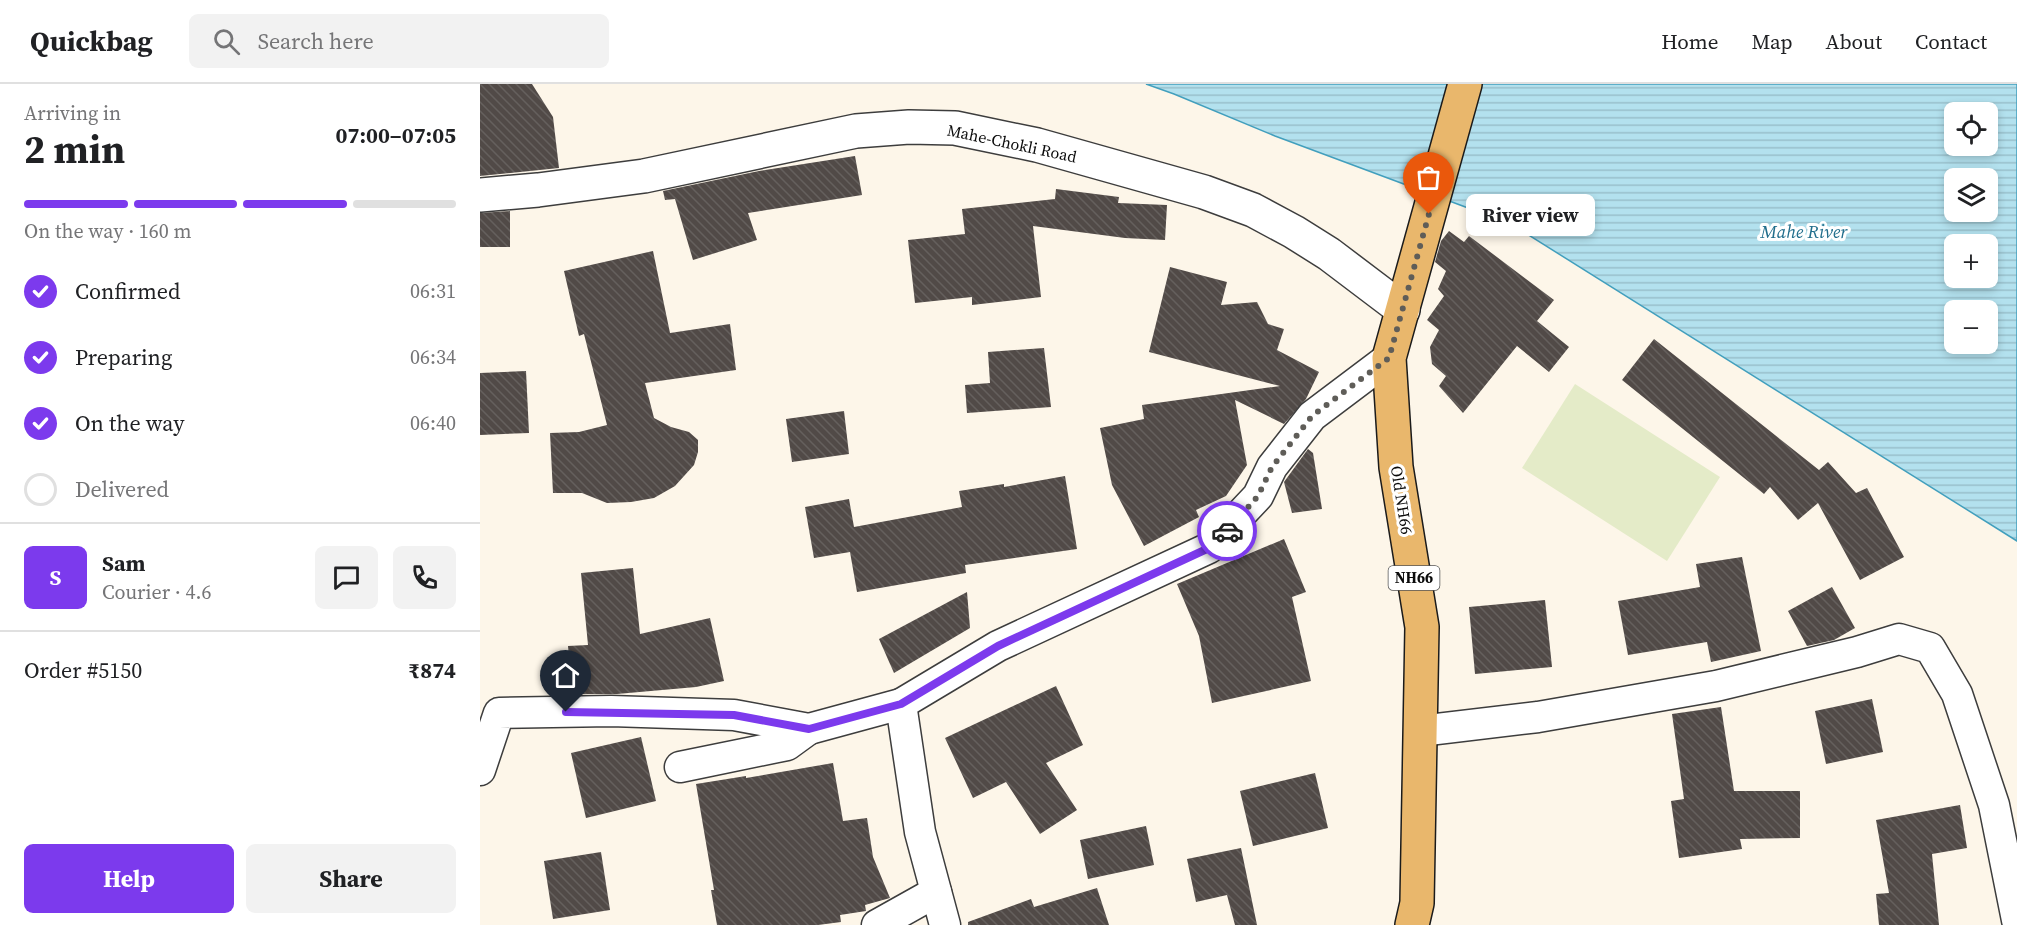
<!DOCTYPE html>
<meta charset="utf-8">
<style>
body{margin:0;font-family:"Source Serif 4",serif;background:#f2f2f2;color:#202124;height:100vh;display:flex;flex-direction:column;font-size:22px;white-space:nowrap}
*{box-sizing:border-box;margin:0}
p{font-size:20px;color:#757577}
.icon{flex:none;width:33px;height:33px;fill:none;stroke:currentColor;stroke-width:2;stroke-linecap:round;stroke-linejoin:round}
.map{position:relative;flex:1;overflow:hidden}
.side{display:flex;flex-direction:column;background:#fff;width:480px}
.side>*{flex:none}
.buttons{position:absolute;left:1464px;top:18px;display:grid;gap:12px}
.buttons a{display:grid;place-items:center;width:54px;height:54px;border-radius:9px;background:#fff;box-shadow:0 3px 9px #0003;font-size:30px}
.pin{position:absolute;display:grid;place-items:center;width:51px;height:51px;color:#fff;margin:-62px -26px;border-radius:50% 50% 50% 0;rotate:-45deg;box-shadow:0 0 6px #0007}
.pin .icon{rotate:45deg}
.courier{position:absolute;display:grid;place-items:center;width:60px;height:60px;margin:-30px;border:4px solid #7c3aed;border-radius:50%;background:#fff;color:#222;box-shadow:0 2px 8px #0007}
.bubble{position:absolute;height:42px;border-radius:9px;background:#fff;box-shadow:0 3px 9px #0003;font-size:20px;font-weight:700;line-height:42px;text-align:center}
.summary em{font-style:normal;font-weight:700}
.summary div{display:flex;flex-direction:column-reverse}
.summary{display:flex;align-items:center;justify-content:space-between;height:102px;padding:0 24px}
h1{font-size:39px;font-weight:700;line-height:45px}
.bar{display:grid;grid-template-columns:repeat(4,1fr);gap:9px 6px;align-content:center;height:72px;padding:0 24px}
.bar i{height:8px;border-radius:4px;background:#e0e0e0}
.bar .current{background:#7c3aed}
.bar p{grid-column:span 4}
.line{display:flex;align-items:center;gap:15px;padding:0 24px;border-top:2px solid #e0e0e0}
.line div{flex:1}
.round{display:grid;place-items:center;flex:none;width:63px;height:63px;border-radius:9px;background:#f2f2f2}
ol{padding:0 24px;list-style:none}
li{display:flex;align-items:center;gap:18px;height:66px}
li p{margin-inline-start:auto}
li .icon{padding:6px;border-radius:50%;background:#7c3aed;color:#fff;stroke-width:4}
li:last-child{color:#757577}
li i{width:33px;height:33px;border:3px solid #e0e0e0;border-radius:50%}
.primary-button{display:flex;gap:12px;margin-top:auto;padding:12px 24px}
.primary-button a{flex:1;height:69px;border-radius:9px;background:#7c3aed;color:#fff;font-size:24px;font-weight:700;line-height:69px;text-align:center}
.primary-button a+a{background:#f2f2f2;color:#202124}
header{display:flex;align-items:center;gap:36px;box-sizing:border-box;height:84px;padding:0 30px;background:#fff;border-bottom:2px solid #e0e0e0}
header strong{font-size:28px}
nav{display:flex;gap:33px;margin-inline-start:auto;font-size:21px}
.search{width:420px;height:54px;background:#f2f2f2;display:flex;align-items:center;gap:15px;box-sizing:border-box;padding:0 21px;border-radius:9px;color:#757577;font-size:22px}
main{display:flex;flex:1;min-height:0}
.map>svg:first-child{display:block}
.pitch{fill:#e4ebc8}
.water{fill:url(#water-rules);stroke:#429fbd;stroke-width:1.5;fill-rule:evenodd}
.building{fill:url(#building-back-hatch)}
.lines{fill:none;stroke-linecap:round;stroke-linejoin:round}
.minor-casing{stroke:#3d3d3d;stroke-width:33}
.tertiary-casing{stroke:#3d3d3d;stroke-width:36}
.primary-casing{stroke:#1b1b1b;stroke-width:36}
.minor{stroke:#fff;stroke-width:30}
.tertiary{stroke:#fff;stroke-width:33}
.primary{stroke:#e9b76c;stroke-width:33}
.done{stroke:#5f5d58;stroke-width:6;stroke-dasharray:0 10.8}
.route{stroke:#7c3aed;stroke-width:8}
.labels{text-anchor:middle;stroke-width:6;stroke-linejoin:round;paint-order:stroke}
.shield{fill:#fff;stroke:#545454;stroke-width:1.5}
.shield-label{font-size:15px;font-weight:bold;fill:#0a0a0a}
.street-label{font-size:16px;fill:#0a0a0a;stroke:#fff}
.water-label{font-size:18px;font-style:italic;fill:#226e8c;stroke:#fff}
</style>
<header>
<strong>Quickbag</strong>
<div class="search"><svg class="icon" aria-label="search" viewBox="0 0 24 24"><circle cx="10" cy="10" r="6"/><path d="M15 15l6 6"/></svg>Search here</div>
<nav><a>Home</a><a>Map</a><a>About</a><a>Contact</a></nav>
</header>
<main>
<section class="side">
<div class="summary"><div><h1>2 min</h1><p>Arriving in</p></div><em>07:00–07:05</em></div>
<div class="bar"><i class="current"></i><i class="current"></i><i class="current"></i><i></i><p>On the way · 160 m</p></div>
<ol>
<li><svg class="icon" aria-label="check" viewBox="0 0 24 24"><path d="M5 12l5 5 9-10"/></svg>Confirmed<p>06:31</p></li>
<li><svg class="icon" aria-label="check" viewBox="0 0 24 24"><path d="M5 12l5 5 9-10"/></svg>Preparing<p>06:34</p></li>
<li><svg class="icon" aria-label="check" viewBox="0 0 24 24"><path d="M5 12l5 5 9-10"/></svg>On the way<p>06:40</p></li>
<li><i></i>Delivered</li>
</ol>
<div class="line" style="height:108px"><b class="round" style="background:#7c3aed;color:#fff">S</b><div><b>Sam</b><p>Courier · 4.6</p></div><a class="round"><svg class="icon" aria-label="chat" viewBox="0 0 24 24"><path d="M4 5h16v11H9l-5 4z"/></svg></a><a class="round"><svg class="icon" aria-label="phone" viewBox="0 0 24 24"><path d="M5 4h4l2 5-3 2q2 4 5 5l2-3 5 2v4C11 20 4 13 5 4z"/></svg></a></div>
<div class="line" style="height:78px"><div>Order #5150</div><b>₹874</b></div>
<div class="primary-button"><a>Help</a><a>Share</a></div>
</section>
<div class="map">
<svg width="1537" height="841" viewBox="0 0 1537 841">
<defs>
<pattern id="water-rules" width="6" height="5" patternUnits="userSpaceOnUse" patternTransform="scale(1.5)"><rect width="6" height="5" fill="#b3e1ee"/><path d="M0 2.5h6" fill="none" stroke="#99c0cb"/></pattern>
<pattern id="building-back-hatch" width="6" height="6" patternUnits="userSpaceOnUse" patternTransform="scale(1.5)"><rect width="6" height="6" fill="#514a47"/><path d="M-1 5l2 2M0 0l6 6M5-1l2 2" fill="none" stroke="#65605d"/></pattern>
</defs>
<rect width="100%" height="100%" fill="#fdf6e9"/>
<path class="pitch" d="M 1095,300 L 1240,393 L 1187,477 L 1042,384 Z"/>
<path class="water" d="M 666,0 L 1537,0 L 1537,457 L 1031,140 L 795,52 L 694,10 ZM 1474,28 L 1508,28 L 1508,62 L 1474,62 ZM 1474,94 L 1508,94 L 1508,128 L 1474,128 ZM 1474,160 L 1508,160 L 1508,194 L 1474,194 ZM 1474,226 L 1508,226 L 1508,260 L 1474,260 Z"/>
<g class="building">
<path d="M 0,0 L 52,0 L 73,33 L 79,84 L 0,92 Z"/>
<path d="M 375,72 L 382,111 L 268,129 L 277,156 L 213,176 L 195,115 L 185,116 L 183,107 L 279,87 Z"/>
<path d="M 576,105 L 639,113 L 638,119 L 687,121 L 685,156 L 645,154 L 553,142 L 561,213 L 492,221 L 492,213 L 435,219 L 428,156 L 485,150 L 482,125 L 575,115 Z"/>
<path d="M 30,127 L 30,163 L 0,163 L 0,129 Z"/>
<path d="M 969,147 L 984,158 L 989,152 L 1074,216 L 1057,237 L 1089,263 L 1069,288 L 1037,262 L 983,329 L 959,302 L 966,292 L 952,280 L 950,263 L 959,246 L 947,236 L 964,212 L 958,205 L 966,187 L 955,178 L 961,157 Z"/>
<path d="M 173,167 L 190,249 L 250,240 L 256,286 L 165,299 L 174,334 L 191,343 L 209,348 L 218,356 L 218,368 L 214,381 L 195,402 L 174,414 L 151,418 L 127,419 L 102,409 L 73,409 L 70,349 L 99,348 L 127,341 L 104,250 L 99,252 L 84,187 Z"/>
<path d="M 690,183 L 747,198 L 741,221 L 777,218 L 788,240 L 804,245 L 797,266 L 839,288 L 826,315 L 804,340 L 755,316 L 767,381 L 746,412 L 716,426 L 719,433 L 664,462 L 632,401 L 620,344 L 664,335 L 662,321 L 800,302 L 669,268 Z"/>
<path d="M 1174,255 L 1339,386 L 1348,378 L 1376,409 L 1387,404 L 1424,473 L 1380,496 L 1338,419 L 1318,436 L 1290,403 L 1284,410 L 1142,296 Z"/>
<path d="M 564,264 L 571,323 L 487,329 L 485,301 L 510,299 L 508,268 Z"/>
<path d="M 46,287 L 49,349 L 0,351 L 0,289 Z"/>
<path d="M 364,327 L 369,370 L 312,378 L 306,335 Z"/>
<path d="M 828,365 L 833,369 L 842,425 L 812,429 L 804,398 Z"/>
<path d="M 585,392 L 597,465 L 485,481 L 486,489 L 377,508 L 370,468 L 334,474 L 325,423 L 369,415 L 374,443 L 482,423 L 479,407 L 524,400 L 524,403 Z"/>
<path d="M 804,455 L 826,508 L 812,513 L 831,597 L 732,619 L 719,552 L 697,500 Z"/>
<path d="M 1262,473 L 1281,567 L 1231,578 L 1227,558 L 1148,571 L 1138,517 L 1220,503 L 1216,480 Z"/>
<path d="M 153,484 L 160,550 L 230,534 L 244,597 L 216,603 L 137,610 L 92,610 L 88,562 L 108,561 L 101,489 Z"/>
<path d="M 1352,503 L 1375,544 L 1354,556 L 1327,562 L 1308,527 Z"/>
<path d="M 487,508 L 490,544 L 414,589 L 399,555 Z"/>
<path d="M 1065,516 L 1072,583 L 995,590 L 989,523 Z"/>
<path d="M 576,602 L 603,661 L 566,679 L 597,726 L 560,750 L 526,698 L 493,714 L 465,654 Z"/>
<path d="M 1392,615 L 1403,668 L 1346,680 L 1335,627 Z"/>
<path d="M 1241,623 L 1254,707 L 1320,707 L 1320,754 L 1260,755 L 1262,765 L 1199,774 L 1191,717 L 1204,715 L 1192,630 Z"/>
<path d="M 161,653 L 176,717 L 106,734 L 91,669 Z"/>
<path d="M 353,679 L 363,737 L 387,734 L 393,773 L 410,814 L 385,821 L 386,827 L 360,831 L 361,838 L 338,841 L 237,841 L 231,806 L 234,806 L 216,700 L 266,692 L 266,694 Z"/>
<path d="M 835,689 L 848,744 L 773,762 L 760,707 Z"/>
<path d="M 1480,721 L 1487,764 L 1452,770 L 1459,841 L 1399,841 L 1396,810 L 1409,809 L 1396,736 Z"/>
<path d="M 666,742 L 674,781 L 608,795 L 600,756 Z"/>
<path d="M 761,764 L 777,841 L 755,841 L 747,811 L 716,818 L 707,775 Z"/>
<path d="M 121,768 L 130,826 L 73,835 L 64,777 Z"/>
<path d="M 617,804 L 629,841 L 488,841 L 488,838 L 551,815 L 554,823 Z"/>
</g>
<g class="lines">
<defs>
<g id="minor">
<path d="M 940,647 L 1058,633 L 1236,602 L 1377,568 L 1419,555 L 1450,564 L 1477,610 L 1514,721 L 1537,836"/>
<path d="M 200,683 L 307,661 L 329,645"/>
<path d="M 0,686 L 19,629 L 131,627 L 254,631 L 329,645 L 421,620"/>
<path d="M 397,841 L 456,808"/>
<path d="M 465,841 L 440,748 L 421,620 L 518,562 L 729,464 L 778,412 L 792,383 L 832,332 L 909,274"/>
</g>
<path id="tertiary" d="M 0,111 L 58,106 L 164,92 L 376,47 L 429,43 L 475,44 L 557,61 L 724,108 L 773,126 L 814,148 L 849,170 L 923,226"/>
<path id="primary" d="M 932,841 L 937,819 L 942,543 L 916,383 L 909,274 L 985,0"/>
</defs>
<use href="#minor" class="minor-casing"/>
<use href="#tertiary" class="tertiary-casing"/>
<use href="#primary" class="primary-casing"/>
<use href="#minor" class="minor"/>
<use href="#tertiary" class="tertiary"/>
<use href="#primary" class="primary"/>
</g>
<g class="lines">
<path class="done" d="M 747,447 L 778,412 L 792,383 L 832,332 L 909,274 L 949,130"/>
<path class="route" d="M 86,628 L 254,631 L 329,645 L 421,620 L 518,562 L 729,464 L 747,447"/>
</g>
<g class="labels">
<rect class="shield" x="908.5" y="482" width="51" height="24" rx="4.5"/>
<g class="shield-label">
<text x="934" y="499">NH66</text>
</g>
<g class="street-label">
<text transform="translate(532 59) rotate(12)" y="6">Mahe-Chokli Road</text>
<text transform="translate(922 416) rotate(81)" y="6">Old NH66</text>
</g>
<g class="water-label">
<text x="1324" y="154">Mahe River</text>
</g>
</g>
</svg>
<div class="buttons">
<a><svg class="icon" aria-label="locate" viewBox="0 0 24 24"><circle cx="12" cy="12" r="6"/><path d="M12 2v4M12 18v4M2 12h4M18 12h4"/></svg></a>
<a><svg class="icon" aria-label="layers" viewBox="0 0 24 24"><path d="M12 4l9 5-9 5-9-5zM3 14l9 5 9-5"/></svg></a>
<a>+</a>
<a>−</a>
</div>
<div class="pin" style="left:949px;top:130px;background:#ea580c"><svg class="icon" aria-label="bag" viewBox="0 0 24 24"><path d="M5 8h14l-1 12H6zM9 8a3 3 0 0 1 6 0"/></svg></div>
<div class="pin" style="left:86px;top:628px;background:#1f2937"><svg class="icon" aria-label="home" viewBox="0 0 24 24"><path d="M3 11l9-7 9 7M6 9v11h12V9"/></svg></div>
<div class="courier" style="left:747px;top:447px"><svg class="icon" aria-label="car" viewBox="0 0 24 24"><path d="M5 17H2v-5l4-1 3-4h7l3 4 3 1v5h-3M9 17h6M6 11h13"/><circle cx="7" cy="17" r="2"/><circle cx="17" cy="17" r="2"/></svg></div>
<div class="bubble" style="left:986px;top:110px;width:129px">River view</div>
</div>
</main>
